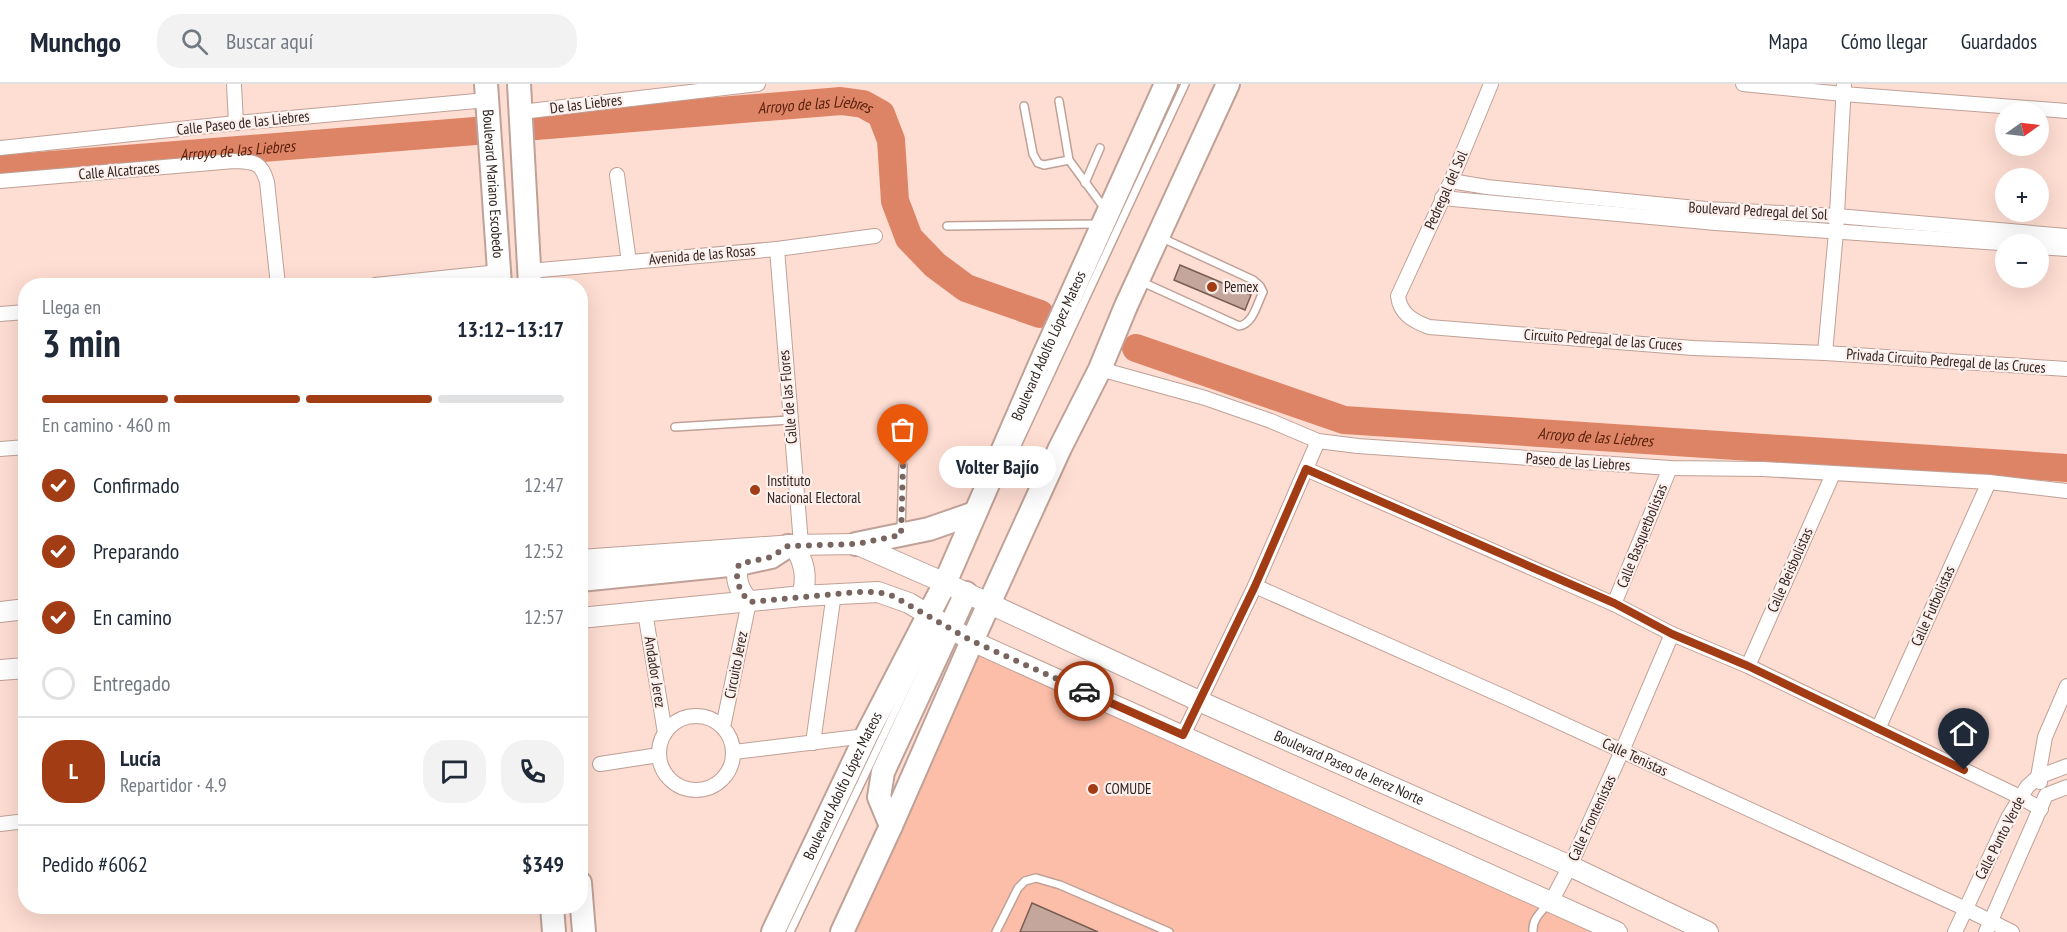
<!DOCTYPE html>
<html lang="es">
<meta charset="utf-8">
<style>
body{margin:0;font-family:"PT Sans Narrow",sans-serif;background:#f2f2f3;color:#1f2937;height:100vh;display:flex;flex-direction:column;font-size:22px;white-space:nowrap}
*{box-sizing:border-box;margin:0}
p{font-size:20px;color:#747a83}
.icon{flex:none;width:33px;height:33px;fill:none;stroke:currentColor;stroke-width:2;stroke-linecap:round;stroke-linejoin:round}
.map{position:relative;flex:1;overflow:hidden}
.panel{position:absolute;left:18px;top:194px;width:570px;height:636px;display:flex;flex-direction:column;background:#fff;border-radius:24px;box-shadow:0 6px 24px #0002}
.panel>*{flex:none}
.needle{width:39px;rotate:76deg}
.tools{position:absolute;left:1995px;top:18px;display:grid;gap:12px}
.tools a{display:grid;place-items:center;width:54px;height:54px;border-radius:50%;background:#fff;box-shadow:0 6px 24px #0002;font-size:30px}
.pin{position:absolute;display:grid;place-items:center;width:51px;height:51px;color:#fff;margin:-62px -26px;border-radius:50% 50% 50% 0;rotate:-45deg;box-shadow:0 0 6px #0007}
.pin .icon{rotate:45deg}
.courier{position:absolute;display:grid;place-items:center;width:60px;height:60px;margin:-30px;border:4px solid #a23c14;border-radius:50%;background:#fff;color:#222;box-shadow:0 2px 8px #0007}
.bubble{position:absolute;height:42px;border-radius:21px;background:#fff;box-shadow:0 6px 24px #0002;font-size:20px;font-weight:600;line-height:42px;text-align:center}
.summary em{font-style:normal;font-weight:600}
.summary div{display:flex;flex-direction:column-reverse}
.summary{display:flex;align-items:center;justify-content:space-between;height:102px;padding:0 24px}
h1{font-size:39px;font-weight:600;line-height:45px}
.bar{display:grid;grid-template-columns:repeat(4,1fr);gap:9px 6px;align-content:center;height:72px;padding:0 24px}
.bar i{height:8px;border-radius:4px;background:#e0e1e3}
.bar .active{background:#a23c14}
.bar p{grid-column:span 4}
.line{display:flex;align-items:center;gap:15px;padding:0 24px;border-top:2px solid #e0e1e3}
.line div{flex:1}
.round{display:grid;place-items:center;flex:none;width:63px;height:63px;border-radius:24px;background:#f2f2f3}
ol{padding:0 24px;list-style:none}
li{display:flex;align-items:center;gap:18px;height:66px}
li p{margin-inline-start:auto}
li .icon{padding:6px;border-radius:50%;background:#a23c14;color:#fff;stroke-width:4}
li:last-child{color:#747a83}
li i{width:33px;height:33px;border:3px solid #e0e1e3;border-radius:50%}
header{display:flex;align-items:center;gap:36px;box-sizing:border-box;height:84px;padding:0 30px;background:#fff;border-bottom:2px solid #e0e1e3}
header strong{font-size:28px}
nav{display:flex;gap:33px;margin-inline-start:auto;font-size:21px}
.search{width:420px;height:54px;background:#f2f2f3;display:flex;align-items:center;gap:15px;box-sizing:border-box;padding:0 21px;border-radius:24px;color:#747a83;font-size:22px}
.map>svg:first-child{display:block}
.garden{fill:#fcbea8}
.lines{fill:none;stroke-linecap:round;stroke-linejoin:round}
.river{stroke:#de8466;stroke-width:28}
.building{fill:#c5a69c;stroke:#785d53;stroke-width:1.5}
.service-casing{stroke:#bfa197;stroke-width:10}
.minor-casing{stroke:#bfa197;stroke-width:16}
.secondary-casing{stroke:#bfa197;stroke-width:22}
.primary-casing{stroke:#bfa197;stroke-width:26}
.service{stroke:#fff;stroke-width:7}
.minor{stroke:#fff;stroke-width:14}
.secondary{stroke:#fff;stroke-width:20}
.primary{stroke:#fff;stroke-width:22}
.done{stroke:#79655f;stroke-width:6;stroke-dasharray:0 10.8}
.route{stroke:#a23c14;stroke-width:8}
.poi-dot{fill:#a23c14;stroke:#fdefeb;stroke-width:2}
.labels{text-anchor:middle;stroke-width:4.5;stroke-linejoin:round;paint-order:stroke}
.street-label{font-size:15px;fill:#312521;stroke:#fdefeb}
.poi-label{font-size:15px;fill:#312521;stroke:#fdefeb;text-anchor:start}
.water-label{font-size:16px;font-style:italic;fill:#58200b;stroke:#fdefeb}
</style>
<header>
<strong>Munchgo</strong>
<div class="search"><svg class="icon" aria-label="search" viewBox="0 0 24 24"><circle cx="10" cy="10" r="6"/><path d="M15 15l6 6"/></svg>Buscar aquí</div>
<nav><a>Mapa</a><a>Cómo llegar</a><a>Guardados</a></nav>
</header>
<div class="map">
<svg width="2067" height="848" viewBox="0 0 2067 848">
<rect width="100%" height="100%" fill="#feddd2"/>
<path class="garden" d="M 971,561 L 1596,848 L 836,848 Z"/>
<g class="lines">
<g class="river">
<path id="s1" d="M 536,42 L 841,17 L 863,20 L 881,30 L 891,56 L 895,117 L 909,154 L 935,181 L 966,204 L 1040,230"/>
<path id="s2" d="M 0,85 L 475,47"/>
<path id="s3" d="M 1136,264 L 1344,336 L 2067,384"/>
</g>
</g>
<g class="building">
<path d="M 1180,181 L 1251,211 L 1245,226 L 1174,196 Z"/>
<path d="M 1032,819 L 1098,848 L 1020,848 Z"/>
</g>
<g class="lines">
<defs>
<g id="service">
<path d="M 1059,17 L 1069,76 L 1105,125"/>
<path d="M 1024,22 L 1033,70 L 1038,79 L 1044,81 L 1069,76"/>
<path d="M 1085,99 L 1100,64"/>
<path d="M 947,142 L 1097,140"/>
<path d="M 1140,197 L 1239,242 C 1253,240 1257,220 1263,208 L 1260,202 L 1253,196 L 1160,153"/>
<path d="M 675,343 L 789,336"/>
<path d="M 1003,392 L 1185,0"/>
<path d="M 901,446 L 903,382"/>
<path d="M 790,848 L 937,539"/>
<path d="M 996,848 L 1018,804 L 1025,797 L 1036,794 L 1060,801 L 1169,848"/>
<path d="M 1533,848 C 1532,835 1541,828 1549,819"/>
</g>
<g id="minor">
<path d="M 234,0 L 236,39"/>
<path d="M 1491,0 L 1451,97 L 1398,212 C 1400,230 1413,237 1429,243 L 1693,264 L 1825,269 L 2067,285"/>
<path d="M 1743,0 L 1843,10 L 2067,27"/>
<path d="M 521,28 L 758,0"/>
<path d="M 0,64 L 236,39 L 487,16"/>
<path d="M 617,91 L 629,178"/>
<path d="M 0,97 L 234,77 C 254,78 261,77 267,98 L 278,201"/>
<path d="M 1451,97 L 1487,103 L 1706,125 L 1837,132 L 2067,152"/>
<path d="M 1442,114 L 1716,139 L 2014,160"/>
<path d="M 2038,163 L 2067,165"/>
<path d="M 777,165 L 801,460"/>
<path d="M 529,187 L 777,165 L 875,152"/>
<path d="M 375,201 L 499,188"/>
<path d="M 0,230 L 26,228"/>
<path d="M 1825,269 L 1836,148 L 1844,0"/>
<path d="M 1100,285 L 1205,314 L 1271,337 L 1318,357 L 1358,362 L 1670,384 L 1763,385 L 1989,398 L 2067,407"/>
<path d="M 0,365 L 26,363"/>
<path d="M 1306,385 L 1614,520 L 1672,550 L 1748,582 L 2020,713 L 2041,725"/>
<path d="M 1255,502 L 1507,614 L 1966,825 L 2012,848"/>
<path d="M 1614,520 L 1670,384"/>
<path d="M 645,528 L 665,649"/>
<path d="M 1748,582 L 1833,390"/>
<circle cx="696" cy="669" r="37"/>
<path d="M 723,643 L 749,518"/>
<path d="M 1878,645 L 1989,398"/>
<path d="M 1183,651 L 1255,502 L 1318,357"/>
<path d="M 813,659 L 834,509"/>
<path d="M 734,668 L 866,652"/>
<path d="M 600,680 L 659,671"/>
<path d="M 2040,698 L 2038,693 L 2045,653 L 2067,602"/>
<path d="M 0,740 L 26,737"/>
<path d="M 1551,818 L 1570,782 L 1622,667 L 1672,550"/>
<path d="M 1955,848 L 2008,734 L 2027,703 L 2038,693 L 2067,682"/>
<path d="M 1986,848 L 2046,711 L 2067,703"/>
</g>
<g id="secondary">
<path d="M 794,461 C 804,478 808,492 802,512"/>
<path id="s4" d="M 580,476 L 794,461 L 856,460 L 945,499 L 1199,617 L 1570,782 L 1708,848"/>
<path d="M 739,480 C 734,495 739,506 749,518"/>
<path d="M 0,528 L 26,525"/>
<path d="M 580,534 L 802,512 L 878,508 L 909,519 L 972,557 L 1617,848"/>
<path d="M 0,586 L 26,584"/>
</g>
<g id="primary">
<path id="s5" d="M 486,0 L 500,201"/>
<path d="M 519,0 L 530,201"/>
<path d="M 856,460 L 929,445 L 975,429"/>
<path d="M 580,496 L 739,480 L 771,473 L 788,462"/>
<path d="M 891,742 L 879,713 L 883,688 L 966,509"/>
<path d="M 580,799 L 584,848"/>
<path d="M 552,822 L 554,848"/>
<path id="s6" d="M 773,848 L 866,652 L 945,499 L 1044,271 L 1166,0"/>
<path d="M 842,848 L 891,742 L 972,557 L 1060,364 L 1100,285 L 1126,222 L 1228,0"/>
</g>
</defs>
<use href="#service" class="service-casing"/>
<use href="#minor" class="minor-casing"/>
<use href="#secondary" class="secondary-casing"/>
<use href="#primary" class="primary-casing"/>
<use href="#service" class="service"/>
<use href="#minor" class="minor"/>
<use href="#secondary" class="secondary"/>
<use href="#primary" class="primary"/>
</g>
<g class="lines">
<path class="done" d="M 903,382 L 901,451 L 856,460 L 788,462 L 771,473 L 739,480 C 734,495 739,506 749,518 L 857,508 L 878,508 L 893,512 L 972,557 L 1084,607"/>
<path class="route" d="M 1084,607 L 1183,651 L 1255,502 L 1306,385 L 1614,519 L 1672,550 L 1748,582 L 1964,686"/>
</g>
<g class="poi-dot">
<circle cx="1212" cy="203" r="6"/>
<circle cx="755" cy="406" r="6"/>
<circle cx="1093" cy="705" r="6"/>
</g>
<g class="labels">
<g class="street-label">
<text transform="translate(586 20) rotate(-7)" y="5">De las Liebres</text>
<text transform="translate(243 39) rotate(-6)" y="5">Calle Paseo de las Liebres</text>
<text transform="translate(119 87) rotate(-5)" y="5">Calle Alcatraces</text>
<text dy="5" stroke="none"><textPath href="#s5" startOffset="100">Boulevard Mariano Escobedo</textPath></text>
<text transform="translate(1446 106) rotate(-66)" y="5">Pedregal del Sol</text>
<text transform="translate(1758 127) rotate(3)" y="5">Boulevard Pedregal del Sol</text>
<text transform="translate(702 171) rotate(-5)" y="5">Avenida de las Rosas</text>
<text transform="translate(1603 256) rotate(4)" y="5">Circuito Pedregal de las Cruces</text>
<text dy="5" stroke="none"><textPath href="#s6" startOffset="648">Boulevard Adolfo López Mateos</textPath></text>
<text transform="translate(1946 277) rotate(4)" y="5">Privada Circuito Pedregal de las Cruces</text>
<text transform="translate(788 313) rotate(-95)" y="5">Calle de las Flores</text>
<text transform="translate(1578 378) rotate(4)" y="5">Paseo de las Liebres</text>
<text transform="translate(1642 452) rotate(-68)" y="5">Calle Basquetbolistas</text>
<text transform="translate(1790 486) rotate(-66)" y="5">Calle Beisbolistas</text>
<text transform="translate(1933 522) rotate(-66)" y="5">Calle Futbolistas</text>
<text transform="translate(736 581) rotate(-79)" y="5">Circuito Jerez</text>
<text transform="translate(655 588) rotate(81)" y="5">Andador Jerez</text>
<text transform="translate(1635 673) rotate(25)" y="5">Calle Tenistas</text>
<text dy="5" stroke="none"><textPath href="#s4" startOffset="818">Boulevard Paseo de Jerez Norte</textPath></text>
<text dy="5" stroke="none"><textPath href="#s6" startOffset="162">Boulevard Adolfo López Mateos</textPath></text>
<text transform="translate(1592 734) rotate(-65)" y="5">Calle Frontenistas</text>
<text transform="translate(2000 754) rotate(-63)" y="5">Calle Punto Verde</text>
</g>
<g class="poi-label">
<text x="1224" y="208">Pemex</text>
<text x="767" y="402">Instituto<tspan x="767" dy="17">Nacional Electoral</tspan></text>
<text x="1105" y="710">COMUDE</text>
</g>
<g class="water-label">
<text dy="6" stroke="none"><textPath href="#s1" startOffset="280">Arroyo de las Liebres</textPath></text>
<text dy="6" stroke="none"><textPath href="#s2" startOffset="238">Arroyo de las Liebres</textPath></text>
<text dy="6" stroke="none"><textPath href="#s3" startOffset="472">Arroyo de las Liebres</textPath></text>
</g>
</g>
</svg>
<div class="tools">
<a><svg class="needle" viewBox="-14 -14 28 28"><path d="M0-13l5 13h-10z" fill="#e53935"/><path d="M0 13l5-13h-10z" fill="#747a83"/></svg></a>
<a>+</a>
<a>−</a>
</div>
<div class="pin" style="left:903px;top:382px;background:#ea580c"><svg class="icon" aria-label="bag" viewBox="0 0 24 24"><path d="M5 8h14l-1 12H6zM9 8a3 3 0 0 1 6 0"/></svg></div>
<div class="pin" style="left:1964px;top:686px;background:#1f2937"><svg class="icon" aria-label="home" viewBox="0 0 24 24"><path d="M3 11l9-7 9 7M6 9v11h12V9"/></svg></div>
<div class="courier" style="left:1084px;top:607px"><svg class="icon" aria-label="car" viewBox="0 0 24 24"><path d="M5 17H2v-5l4-1 3-4h7l3 4 3 1v5h-3M9 17h6M6 11h13"/><circle cx="7" cy="17" r="2"/><circle cx="17" cy="17" r="2"/></svg></div>
<div class="bubble" style="left:939px;top:362px;width:117px">Volter Bajío</div>
<section class="panel">
<div class="summary"><div><h1>3 min</h1><p>Llega en</p></div><em>13:12–13:17</em></div>
<div class="bar"><i class="active"></i><i class="active"></i><i class="active"></i><i></i><p>En camino · 460 m</p></div>
<ol>
<li><svg class="icon" aria-label="check" viewBox="0 0 24 24"><path d="M5 12l5 5 9-10"/></svg>Confirmado<p>12:47</p></li>
<li><svg class="icon" aria-label="check" viewBox="0 0 24 24"><path d="M5 12l5 5 9-10"/></svg>Preparando<p>12:52</p></li>
<li><svg class="icon" aria-label="check" viewBox="0 0 24 24"><path d="M5 12l5 5 9-10"/></svg>En camino<p>12:57</p></li>
<li><i></i>Entregado</li>
</ol>
<div class="line" style="height:108px"><b class="round" style="background:#a23c14;color:#fff">L</b><div><b>Lucía</b><p>Repartidor · 4.9</p></div><a class="round"><svg class="icon" aria-label="chat" viewBox="0 0 24 24"><path d="M4 5h16v11H9l-5 4z"/></svg></a><a class="round"><svg class="icon" aria-label="phone" viewBox="0 0 24 24"><path d="M5 4h4l2 5-3 2q2 4 5 5l2-3 5 2v4C11 20 4 13 5 4z"/></svg></a></div>
<div class="line" style="height:78px"><div>Pedido #6062</div><b>$349</b></div>
</section>
</div>
